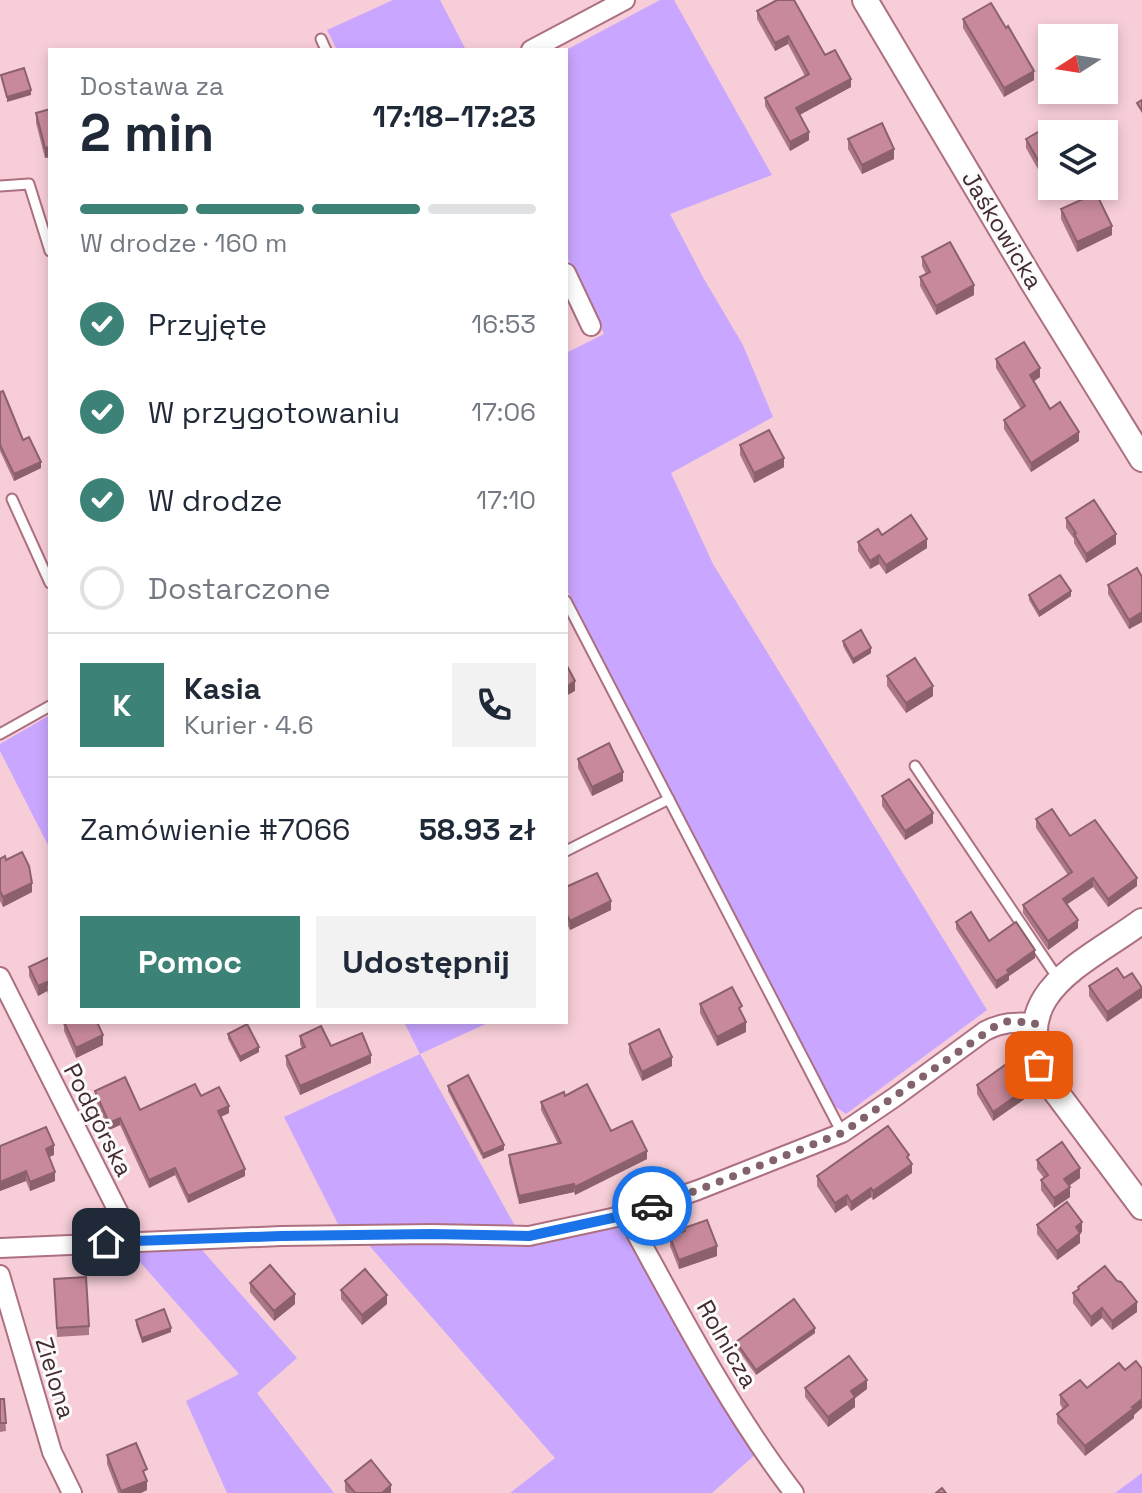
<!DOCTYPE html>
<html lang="pl">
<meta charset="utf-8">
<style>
body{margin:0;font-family:"Space Grotesk",sans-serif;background:#f2f2f3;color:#1f2937;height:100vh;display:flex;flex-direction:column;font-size:30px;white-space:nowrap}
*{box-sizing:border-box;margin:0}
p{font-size:26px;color:#747a83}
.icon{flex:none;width:44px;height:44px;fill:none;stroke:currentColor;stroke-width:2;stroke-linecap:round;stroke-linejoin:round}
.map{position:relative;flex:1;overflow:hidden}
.drawer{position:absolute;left:48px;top:48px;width:520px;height:976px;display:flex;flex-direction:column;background:#fff;border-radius:0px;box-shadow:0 4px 12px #0003}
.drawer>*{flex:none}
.needle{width:52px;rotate:258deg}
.fabs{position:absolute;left:1038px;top:24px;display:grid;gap:16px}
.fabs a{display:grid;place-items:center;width:80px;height:80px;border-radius:0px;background:#fff;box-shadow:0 4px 12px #0003;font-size:40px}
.pin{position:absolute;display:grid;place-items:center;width:68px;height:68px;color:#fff;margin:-34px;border-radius:16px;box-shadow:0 4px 12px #0006}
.courier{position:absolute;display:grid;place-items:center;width:80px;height:80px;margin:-40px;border:6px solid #1a73e8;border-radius:50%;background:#fff;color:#222;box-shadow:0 2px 10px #0007}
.overview em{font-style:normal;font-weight:600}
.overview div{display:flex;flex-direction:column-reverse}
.overview{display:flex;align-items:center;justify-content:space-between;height:136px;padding:0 32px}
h1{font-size:52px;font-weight:600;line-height:60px}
.bar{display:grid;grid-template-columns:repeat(4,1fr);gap:12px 8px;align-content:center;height:96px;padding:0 32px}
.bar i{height:10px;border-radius:6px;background:#e0e1e3}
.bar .current{background:#3d8276}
.bar p{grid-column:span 4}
.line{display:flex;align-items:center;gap:20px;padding:0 32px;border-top:2px solid #e0e1e3}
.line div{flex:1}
.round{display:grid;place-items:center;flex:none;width:84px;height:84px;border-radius:0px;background:#f2f2f3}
ol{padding:0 32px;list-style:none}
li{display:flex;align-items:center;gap:24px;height:88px}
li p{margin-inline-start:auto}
li .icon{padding:8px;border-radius:50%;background:#3d8276;color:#fff;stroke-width:4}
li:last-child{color:#747a83}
li i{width:44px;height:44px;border:4px solid #e0e1e3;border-radius:50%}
.cta{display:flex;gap:16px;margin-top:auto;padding:16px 32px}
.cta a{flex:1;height:92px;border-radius:0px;background:#3d8276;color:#fff;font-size:32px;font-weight:600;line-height:92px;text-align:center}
.cta a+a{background:#f2f2f3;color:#1f2937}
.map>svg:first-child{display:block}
.green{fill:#c9a6ff}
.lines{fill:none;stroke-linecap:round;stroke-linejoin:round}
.service-casing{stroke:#ad7081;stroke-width:13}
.minor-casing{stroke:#ad7081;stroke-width:22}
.tertiary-casing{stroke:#ad7081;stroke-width:28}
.service{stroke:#fff;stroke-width:9}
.minor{stroke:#fff;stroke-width:18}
.tertiary{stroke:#fff;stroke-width:24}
.wall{fill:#ac7785}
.shaded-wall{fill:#8c616c}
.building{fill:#c88a9b;stroke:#8c616c;stroke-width:2}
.done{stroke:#83636b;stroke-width:8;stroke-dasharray:0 14.4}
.route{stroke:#1a73e8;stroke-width:10}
.labels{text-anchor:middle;stroke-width:6;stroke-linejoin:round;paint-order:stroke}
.street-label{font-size:24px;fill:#442a31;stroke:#fbfbfb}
</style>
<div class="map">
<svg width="1142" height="1493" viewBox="0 0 1142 1493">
<rect width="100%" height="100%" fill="#f7ced8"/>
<g class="green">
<path d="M 393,0 L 440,0 L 466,50 L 337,50 L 327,30 Z"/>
<path d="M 660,0 L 674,0 L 772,175 L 670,214 L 704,279 L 743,345 L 773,417 L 671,473 L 713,564 L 987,1010 L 846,1114 L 833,1105 L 566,588 L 566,353 L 604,334 L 566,255 L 566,50 Z"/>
<path d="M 50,715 L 50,849 L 0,751 L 0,744 Z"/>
<path d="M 404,1022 L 490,1022 L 420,1054 L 515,1226 L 340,1228 L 284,1117 L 420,1054 Z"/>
<path d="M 620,1227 L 757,1453 L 712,1493 L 510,1493 L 555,1458 L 367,1243 L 552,1241 Z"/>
<path d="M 202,1250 L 297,1358 L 257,1393 L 334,1493 L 227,1493 L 186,1401 L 239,1374 L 132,1253 Z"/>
<path d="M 1142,1473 L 1142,1493 L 1115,1493 Z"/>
</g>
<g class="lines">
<defs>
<g id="service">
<path d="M 321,39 L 326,50"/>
<path d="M 0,186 L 29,184 L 50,251"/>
<path d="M 12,499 L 50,583"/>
<path d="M 566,601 L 842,1133"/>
<path d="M 0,734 L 50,706"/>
<path d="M 915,766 L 1059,980"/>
<path d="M 566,851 L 669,799"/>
</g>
<g id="minor">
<path d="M 531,50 L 625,0"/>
<path d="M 566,273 L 591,326"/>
<path d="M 0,977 L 133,1241"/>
<path d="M 626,1215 C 678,1309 728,1407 794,1493"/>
<path d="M 0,1248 L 281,1236 L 431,1234 L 529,1236 L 626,1215 L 698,1190 L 842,1133 L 895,1097 L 985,1031 C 1002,1022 1015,1022 1035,1023"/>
<path d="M 0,1275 L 52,1452 L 72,1493"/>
</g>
<g id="tertiary">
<path d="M 865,0 L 1032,281 L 1142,459"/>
<path d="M 1142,921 C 1081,966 1001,994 1050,1084 L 1142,1207"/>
</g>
</defs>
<use href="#service" class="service-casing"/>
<use href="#minor" class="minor-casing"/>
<use href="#tertiary" class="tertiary-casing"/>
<use href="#service" class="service"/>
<use href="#minor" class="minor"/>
<use href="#tertiary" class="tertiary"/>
</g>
<g class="wall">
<path d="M 757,11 L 825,55 L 851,87 L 799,115 L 809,140 L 790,151 L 765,106 L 765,98 L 805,76 L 788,44 L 775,51 L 757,19 Z"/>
<path d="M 963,19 L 1034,80 L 1004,97 L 963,28 Z"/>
<path d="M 50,109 L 50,157 L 45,158 L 36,123 L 36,113 Z"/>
<path d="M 1052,134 L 1052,173 L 1043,178 L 1026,148 L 1026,139 Z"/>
<path d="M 848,139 L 894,159 L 862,174 L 848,149 Z"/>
<path d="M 1061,209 L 1112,235 L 1077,252 L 1061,219 Z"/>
<path d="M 922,257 L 974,295 L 936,315 L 920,286 L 920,277 L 926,274 L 922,266 Z"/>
<path d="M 996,359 L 1040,377 L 1034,381 L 1050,409 L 1079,441 L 1031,472 L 1004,429 L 1004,420 L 1021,409 L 996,368 Z"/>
<path d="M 0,392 L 23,440 L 41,468 L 14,481 L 0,451 Z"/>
<path d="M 740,445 L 784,467 L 754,483 L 740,455 Z"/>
<path d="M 1066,518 L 1116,544 L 1086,563 L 1074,543 L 1074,539 L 1066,528 Z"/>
<path d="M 858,542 L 927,548 L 886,574 L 879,564 L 870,569 L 858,551 Z"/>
<path d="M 1142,577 L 1142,622 L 1129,629 L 1108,594 L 1108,585 Z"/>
<path d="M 1029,595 L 1071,596 L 1039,617 L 1029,600 Z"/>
<path d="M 843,641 L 871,653 L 853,664 L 843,646 Z"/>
<path d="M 887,676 L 933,696 L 906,713 L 887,686 Z"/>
<path d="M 578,759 L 623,781 L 592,796 L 578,768 Z"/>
<path d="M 882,796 L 933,823 L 905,840 L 882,806 Z"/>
<path d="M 1036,819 L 1070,836 L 1137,886 L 1108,907 L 1093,887 L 1067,904 L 1078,928 L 1048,950 L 1023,913 L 1023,905 L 1068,875 L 1036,828 Z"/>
<path d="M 0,859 L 6,860 L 32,892 L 3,907 L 0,901 Z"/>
<path d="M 566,887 L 611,910 L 570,930 L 566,922 Z"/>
<path d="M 956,922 L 989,941 L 1035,958 L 1009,976 L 1009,980 L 996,989 L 956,929 Z"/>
<path d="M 50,957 L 50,998 L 47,991 L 38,996 L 29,976 L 29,967 Z"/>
<path d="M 1124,978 L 1107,1022 L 1089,996 L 1089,986 Z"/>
<path d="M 700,1004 L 746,1032 L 717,1046 L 700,1013 Z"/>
<path d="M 62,1022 L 97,1022 L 103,1045 L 76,1058 L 64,1031 L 64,1026 Z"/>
<path d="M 228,1034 L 259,1052 L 240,1062 L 228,1039 Z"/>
<path d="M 300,1036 L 331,1046 L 371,1063 L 300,1095 L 286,1065 L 286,1056 L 302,1049 L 300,1044 Z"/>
<path d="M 629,1044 L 672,1066 L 642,1081 L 629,1053 Z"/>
<path d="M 977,1085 L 1026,1098 L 993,1121 L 977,1094 Z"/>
<path d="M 448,1086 L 504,1150 L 483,1159 L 448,1091 Z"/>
<path d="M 95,1091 L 140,1110 L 201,1096 L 229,1113 L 221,1117 L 245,1176 L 188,1203 L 175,1175 L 149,1188 L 120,1125 L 109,1130 L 95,1099 Z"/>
<path d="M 565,1096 L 647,1159 L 575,1195 L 574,1192 L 519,1204 L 509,1163 L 509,1155 L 558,1144 L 541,1110 L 541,1102 Z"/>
<path d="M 0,1146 L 54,1155 L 49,1157 L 55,1181 L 30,1191 L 26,1181 L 0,1191 Z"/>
<path d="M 909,1160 L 912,1173 L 873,1200 L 871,1197 L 851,1211 L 847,1205 L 835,1213 L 817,1186 L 817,1176 Z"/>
<path d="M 1037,1160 L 1080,1178 L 1069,1186 L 1070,1197 L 1054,1208 L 1041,1190 L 1041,1180 L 1044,1178 L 1037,1169 Z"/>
<path d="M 1037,1225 L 1082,1232 L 1080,1233 L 1080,1243 L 1057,1260 L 1037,1234 Z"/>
<path d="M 684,1228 L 717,1256 L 679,1269 L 670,1246 L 670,1237 L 684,1232 Z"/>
<path d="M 54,1279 L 89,1326 L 89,1335 L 57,1337 Z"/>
<path d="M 250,1283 L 295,1304 L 274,1321 L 250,1292 Z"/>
<path d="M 341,1290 L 387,1304 L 362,1325 L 341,1299 Z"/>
<path d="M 1073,1293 L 1137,1312 L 1112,1330 L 1102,1318 L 1091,1327 L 1073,1303 Z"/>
<path d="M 136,1320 L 171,1332 L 142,1343 L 136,1325 Z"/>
<path d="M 815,1333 L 756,1375 L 736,1347 L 736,1342 Z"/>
<path d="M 805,1388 L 867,1389 L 855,1398 L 855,1407 L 828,1427 L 805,1397 Z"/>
<path d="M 1087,1388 L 1134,1415 L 1134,1418 L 1085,1456 L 1057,1423 L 1057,1414 L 1063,1409 L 1060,1404 L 1060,1395 Z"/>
<path d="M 0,1399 L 4,1399 L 6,1431 L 0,1432 Z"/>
<path d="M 107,1455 L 147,1479 L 147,1490 L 141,1493 L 118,1493 L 107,1464 Z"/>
<path d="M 345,1481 L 391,1493 L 347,1493 L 345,1491 Z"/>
</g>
<g class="shaded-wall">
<path d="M 788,36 L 788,44 L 775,51 L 775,43 Z"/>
<path d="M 1034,71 L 1034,80 L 1004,97 L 1004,88 Z"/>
<path d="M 851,79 L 851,87 L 796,117 L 796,108 Z"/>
<path d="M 31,90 L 31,95 L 7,102 L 7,97 Z"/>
<path d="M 809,132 L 809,140 L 790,151 L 790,142 Z"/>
<path d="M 50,147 L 50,157 L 45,158 L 45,148 Z"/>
<path d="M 894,149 L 894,159 L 862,174 L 862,165 Z"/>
<path d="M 1052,163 L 1052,173 L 1043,178 L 1043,169 Z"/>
<path d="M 1112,226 L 1112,235 L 1077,252 L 1077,242 Z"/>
<path d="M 974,285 L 974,295 L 936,315 L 936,306 Z"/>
<path d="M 1040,368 L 1040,377 L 1030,384 L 1030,375 Z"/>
<path d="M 1079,432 L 1079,441 L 1031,472 L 1031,463 Z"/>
<path d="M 784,458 L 784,467 L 754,483 L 754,473 Z"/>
<path d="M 41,462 L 41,468 L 14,481 L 14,474 Z"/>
<path d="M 1116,534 L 1116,544 L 1086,563 L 1086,554 Z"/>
<path d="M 927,539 L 927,548 L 886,574 L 886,565 Z"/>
<path d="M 879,555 L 879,564 L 870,569 L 870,561 Z"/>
<path d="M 1071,591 L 1071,596 L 1039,617 L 1039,612 Z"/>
<path d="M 1142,612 L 1142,622 L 1129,629 L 1129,620 Z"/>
<path d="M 871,648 L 871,653 L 853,664 L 853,659 Z"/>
<path d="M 575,681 L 575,691 L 566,696 L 566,687 Z"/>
<path d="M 933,686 L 933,696 L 906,713 L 906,703 Z"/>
<path d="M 623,772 L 623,781 L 592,796 L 592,787 Z"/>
<path d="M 933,813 L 933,823 L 905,840 L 905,831 Z"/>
<path d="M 1093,878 L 1093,887 L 1063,907 L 1063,899 Z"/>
<path d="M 1137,878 L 1137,886 L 1108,907 L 1108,899 Z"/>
<path d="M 32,883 L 32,892 L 3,907 L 3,897 Z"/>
<path d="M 611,901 L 611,910 L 570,930 L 570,921 Z"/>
<path d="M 1078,920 L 1078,928 L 1048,950 L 1048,941 Z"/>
<path d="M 1035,950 L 1035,958 L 1009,976 L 1009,980 L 996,989 L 996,981 L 1007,970 Z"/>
<path d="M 47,982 L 47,991 L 38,996 L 38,986 Z"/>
<path d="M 1142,988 L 1142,998 L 1107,1022 L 1107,1012 Z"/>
<path d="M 746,1022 L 746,1032 L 717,1046 L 717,1037 Z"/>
<path d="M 103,1035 L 103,1045 L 76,1058 L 76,1048 Z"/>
<path d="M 259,1047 L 259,1052 L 240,1062 L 240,1057 Z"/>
<path d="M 371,1055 L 371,1063 L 300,1095 L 300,1086 Z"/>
<path d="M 672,1057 L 672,1066 L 642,1081 L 642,1072 Z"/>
<path d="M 1026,1089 L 1026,1098 L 993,1121 L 993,1112 Z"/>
<path d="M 229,1106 L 229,1113 L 218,1118 L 218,1111 Z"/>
<path d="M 120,1118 L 120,1125 L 109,1130 L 109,1123 Z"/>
<path d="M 54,1145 L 54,1155 L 46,1158 L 46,1149 Z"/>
<path d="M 504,1145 L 504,1150 L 483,1159 L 483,1154 Z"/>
<path d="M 647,1151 L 647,1159 L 575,1195 L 575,1187 Z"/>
<path d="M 912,1164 L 912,1173 L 873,1200 L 873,1191 Z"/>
<path d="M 175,1168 L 175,1175 L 149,1188 L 149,1180 Z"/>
<path d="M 1080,1168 L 1080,1178 L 1064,1189 L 1064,1179 Z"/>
<path d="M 245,1169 L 245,1176 L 188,1203 L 188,1196 Z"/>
<path d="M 26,1171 L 26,1181 L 0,1191 L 0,1182 Z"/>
<path d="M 55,1172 L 55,1181 L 30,1191 L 30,1182 Z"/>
<path d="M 574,1184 L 574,1192 L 519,1204 L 519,1196 Z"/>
<path d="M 1070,1187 L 1070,1197 L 1054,1208 L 1054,1198 Z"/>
<path d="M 871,1188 L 871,1197 L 851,1211 L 851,1202 Z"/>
<path d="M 847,1195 L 847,1205 L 835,1213 L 835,1203 Z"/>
<path d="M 1082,1222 L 1082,1232 L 1076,1236 L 1076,1227 Z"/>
<path d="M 1080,1233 L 1080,1243 L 1057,1260 L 1057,1251 Z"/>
<path d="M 717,1246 L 717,1256 L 679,1269 L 679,1260 Z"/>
<path d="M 295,1294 L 295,1304 L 274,1321 L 274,1311 Z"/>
<path d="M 387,1295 L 387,1304 L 362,1325 L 362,1315 Z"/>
<path d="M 1137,1302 L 1137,1312 L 1112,1330 L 1112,1321 Z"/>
<path d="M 1102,1308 L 1102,1318 L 1091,1327 L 1091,1317 Z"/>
<path d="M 171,1328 L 171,1332 L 142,1343 L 142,1338 Z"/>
<path d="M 815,1328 L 815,1333 L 756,1375 L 756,1370 Z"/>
<path d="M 867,1380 L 867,1389 L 855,1398 L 855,1407 L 828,1427 L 828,1417 L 851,1391 Z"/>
<path d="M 1142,1399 L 1142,1408 L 1134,1415 L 1134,1418 L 1085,1456 L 1085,1446 Z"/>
<path d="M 147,1481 L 147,1490 L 141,1493 L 121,1493 L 121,1491 Z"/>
<path d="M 391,1485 L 391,1493 L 382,1493 Z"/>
</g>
<g class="building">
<path d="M 777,0 L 794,0 L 825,55 L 835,50 L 851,79 L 796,108 L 809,132 L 790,142 L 765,98 L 809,74 L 788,36 L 775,43 L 757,11 Z"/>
<path d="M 991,3 L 1006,28 L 1008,26 L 1034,71 L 1004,88 L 963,19 Z"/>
<path d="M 24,68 L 31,90 L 7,97 L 1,75 Z"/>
<path d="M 1142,100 L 1142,111 L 1137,103 Z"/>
<path d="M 50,109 L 50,147 L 45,148 L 36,113 Z"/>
<path d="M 1057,121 L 1065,134 L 1052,134 L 1052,163 L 1043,169 L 1026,139 Z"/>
<path d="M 882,123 L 894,149 L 862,165 L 848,139 Z"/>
<path d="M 1096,193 L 1112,226 L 1077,242 L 1061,209 Z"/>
<path d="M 950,242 L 974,285 L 936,306 L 920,277 L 930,272 L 922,257 Z"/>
<path d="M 1024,342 L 1040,368 L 1030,375 L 1050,409 L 1060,402 L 1079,432 L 1031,463 L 1004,420 L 1025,406 L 996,359 Z"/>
<path d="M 3,391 L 23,440 L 29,437 L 41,462 L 14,474 L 0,445 L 0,392 Z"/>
<path d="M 769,430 L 784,458 L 754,473 L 740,445 Z"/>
<path d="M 1094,500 L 1116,534 L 1086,554 L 1074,534 L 1076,533 L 1066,518 Z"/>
<path d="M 911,515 L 927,539 L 886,565 L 879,555 L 870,561 L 858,542 L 878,529 L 882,535 Z"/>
<path d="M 1137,568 L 1142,577 L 1142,612 L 1129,620 L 1108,585 Z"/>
<path d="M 1060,575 L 1071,591 L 1039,612 L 1029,595 Z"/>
<path d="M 861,630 L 871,648 L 853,659 L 843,641 Z"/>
<path d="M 915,658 L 933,686 L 906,703 L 887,676 Z"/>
<path d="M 566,664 L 575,681 L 566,687 Z"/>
<path d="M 609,743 L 623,772 L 592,787 L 578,759 Z"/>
<path d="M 909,779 L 933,813 L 905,831 L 882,796 Z"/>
<path d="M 1052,809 L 1070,836 L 1095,820 L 1137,878 L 1108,899 L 1093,878 L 1063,899 L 1078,920 L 1048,941 L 1023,905 L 1072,872 L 1036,819 Z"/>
<path d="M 22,852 L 29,866 L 32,883 L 3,897 L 0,891 L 0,859 L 5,856 L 6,860 Z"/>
<path d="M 597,873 L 611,901 L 570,921 L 566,913 L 566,887 Z"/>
<path d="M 971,912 L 989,941 L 1016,922 L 1035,950 L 1007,970 L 1009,973 L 996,981 L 956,922 Z"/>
<path d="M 50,957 L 50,988 L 47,982 L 38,986 L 29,967 Z"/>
<path d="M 1117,968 L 1124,978 L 1132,973 L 1142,988 L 1107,1012 L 1089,986 Z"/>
<path d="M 732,987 L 742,1006 L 739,1008 L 746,1022 L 717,1037 L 700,1004 Z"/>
<path d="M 64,1022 L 97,1022 L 103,1035 L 76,1048 Z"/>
<path d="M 247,1024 L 259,1047 L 240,1057 L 228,1034 Z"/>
<path d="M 321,1026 L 331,1046 L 362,1033 L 371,1055 L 300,1086 L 286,1056 L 305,1047 L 300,1036 Z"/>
<path d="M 659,1029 L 672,1057 L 642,1072 L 629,1044 Z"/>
<path d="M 1008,1063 L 1026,1089 L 993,1112 L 977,1085 Z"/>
<path d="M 468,1075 L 504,1145 L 483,1154 L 448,1086 Z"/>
<path d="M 125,1077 L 140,1110 L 195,1084 L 201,1096 L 219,1087 L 229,1106 L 218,1111 L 245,1169 L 188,1196 L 175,1168 L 149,1180 L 120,1118 L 109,1123 L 95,1091 Z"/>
<path d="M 587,1084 L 611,1131 L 632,1121 L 647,1151 L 575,1187 L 574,1184 L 519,1196 L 509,1155 L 561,1143 L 541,1102 L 564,1092 L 565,1096 Z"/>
<path d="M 888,1126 L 909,1155 L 907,1157 L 912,1164 L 873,1191 L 871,1188 L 851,1202 L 847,1195 L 835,1203 L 817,1176 Z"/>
<path d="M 46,1127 L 54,1145 L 46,1149 L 55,1172 L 30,1182 L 26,1171 L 0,1182 L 0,1146 Z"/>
<path d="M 1062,1142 L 1080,1168 L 1064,1179 L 1070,1187 L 1054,1198 L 1041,1180 L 1048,1175 L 1037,1160 Z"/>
<path d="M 1067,1202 L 1082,1222 L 1076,1227 L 1080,1233 L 1057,1251 L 1037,1225 Z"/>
<path d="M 707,1220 L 717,1246 L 679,1260 L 670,1237 L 685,1231 L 684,1228 Z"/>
<path d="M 270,1265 L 295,1294 L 274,1311 L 250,1283 Z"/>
<path d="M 1105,1266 L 1117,1281 L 1121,1282 L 1137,1302 L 1112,1321 L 1102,1308 L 1091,1317 L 1073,1293 L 1079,1289 L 1078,1287 Z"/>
<path d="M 365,1269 L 387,1295 L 362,1315 L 341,1290 Z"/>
<path d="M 86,1277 L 89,1326 L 57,1328 L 54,1279 Z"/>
<path d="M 794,1299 L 815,1328 L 756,1370 L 736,1342 Z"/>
<path d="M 164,1309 L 171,1328 L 142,1338 L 136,1320 Z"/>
<path d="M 849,1356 L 867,1380 L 851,1391 L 855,1397 L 828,1417 L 805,1388 Z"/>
<path d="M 1136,1361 L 1142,1369 L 1142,1399 L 1132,1407 L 1134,1408 L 1085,1446 L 1057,1414 L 1068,1405 L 1060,1395 L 1080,1380 L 1087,1388 L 1119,1363 L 1125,1370 Z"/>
<path d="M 0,1399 L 4,1399 L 6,1423 L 0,1423 Z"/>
<path d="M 136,1443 L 147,1469 L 143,1471 L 147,1481 L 121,1491 L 107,1455 Z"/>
<path d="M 371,1460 L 391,1485 L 382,1493 L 355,1493 L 345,1481 Z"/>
<path d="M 942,1488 L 946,1493 L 936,1493 Z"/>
</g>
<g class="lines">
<path class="done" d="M 652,1206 L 698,1190 L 842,1133 L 997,1025 L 1009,1021 L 1035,1023 L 1035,1045 L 1039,1065"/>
<path class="route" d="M 106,1242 L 281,1236 L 431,1234 L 529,1236 L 626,1215 L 652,1206"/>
</g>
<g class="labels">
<g class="street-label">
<text transform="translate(1002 230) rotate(59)" y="8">Jaśkowicka</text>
<text transform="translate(98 1120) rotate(63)" y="8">Podgórska</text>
<text transform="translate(727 1344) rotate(60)" y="8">Rolnicza</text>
<text transform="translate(55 1378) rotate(73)" y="8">Zielona</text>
</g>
</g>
</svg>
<div class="fabs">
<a><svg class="needle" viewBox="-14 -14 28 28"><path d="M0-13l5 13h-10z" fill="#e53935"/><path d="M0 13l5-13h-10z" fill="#747a83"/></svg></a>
<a><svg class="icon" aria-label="layers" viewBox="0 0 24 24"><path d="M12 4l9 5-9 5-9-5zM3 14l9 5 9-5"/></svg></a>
</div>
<div class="pin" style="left:1039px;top:1065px;background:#ea580c"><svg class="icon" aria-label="bag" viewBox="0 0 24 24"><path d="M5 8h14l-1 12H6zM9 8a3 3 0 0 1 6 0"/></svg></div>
<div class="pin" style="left:106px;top:1242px;background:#1f2937"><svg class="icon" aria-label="home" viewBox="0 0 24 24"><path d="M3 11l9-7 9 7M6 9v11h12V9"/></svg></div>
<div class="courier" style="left:652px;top:1206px"><svg class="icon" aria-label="car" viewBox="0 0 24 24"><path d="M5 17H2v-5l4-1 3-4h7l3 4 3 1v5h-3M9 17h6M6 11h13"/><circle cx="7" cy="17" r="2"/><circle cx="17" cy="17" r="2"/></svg></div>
<section class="drawer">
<div class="overview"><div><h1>2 min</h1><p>Dostawa za</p></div><em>17:18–17:23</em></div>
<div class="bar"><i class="current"></i><i class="current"></i><i class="current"></i><i></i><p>W drodze · 160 m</p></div>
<ol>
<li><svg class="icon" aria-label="check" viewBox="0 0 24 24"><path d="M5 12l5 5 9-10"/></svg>Przyjęte<p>16:53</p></li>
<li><svg class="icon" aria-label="check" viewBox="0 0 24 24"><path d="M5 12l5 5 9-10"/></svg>W przygotowaniu<p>17:06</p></li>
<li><svg class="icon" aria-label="check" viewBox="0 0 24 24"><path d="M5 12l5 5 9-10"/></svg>W drodze<p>17:10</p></li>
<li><i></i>Dostarczone</li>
</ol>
<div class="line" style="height:144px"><b class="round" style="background:#3d8276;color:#fff">K</b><div><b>Kasia</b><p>Kurier · 4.6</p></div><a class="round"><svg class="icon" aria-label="phone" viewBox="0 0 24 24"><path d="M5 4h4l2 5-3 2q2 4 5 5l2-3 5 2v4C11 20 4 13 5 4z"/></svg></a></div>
<div class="line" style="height:104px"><div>Zamówienie #7066</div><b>58.93 zł</b></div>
<div class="cta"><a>Pomoc</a><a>Udostępnij</a></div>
</section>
</div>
